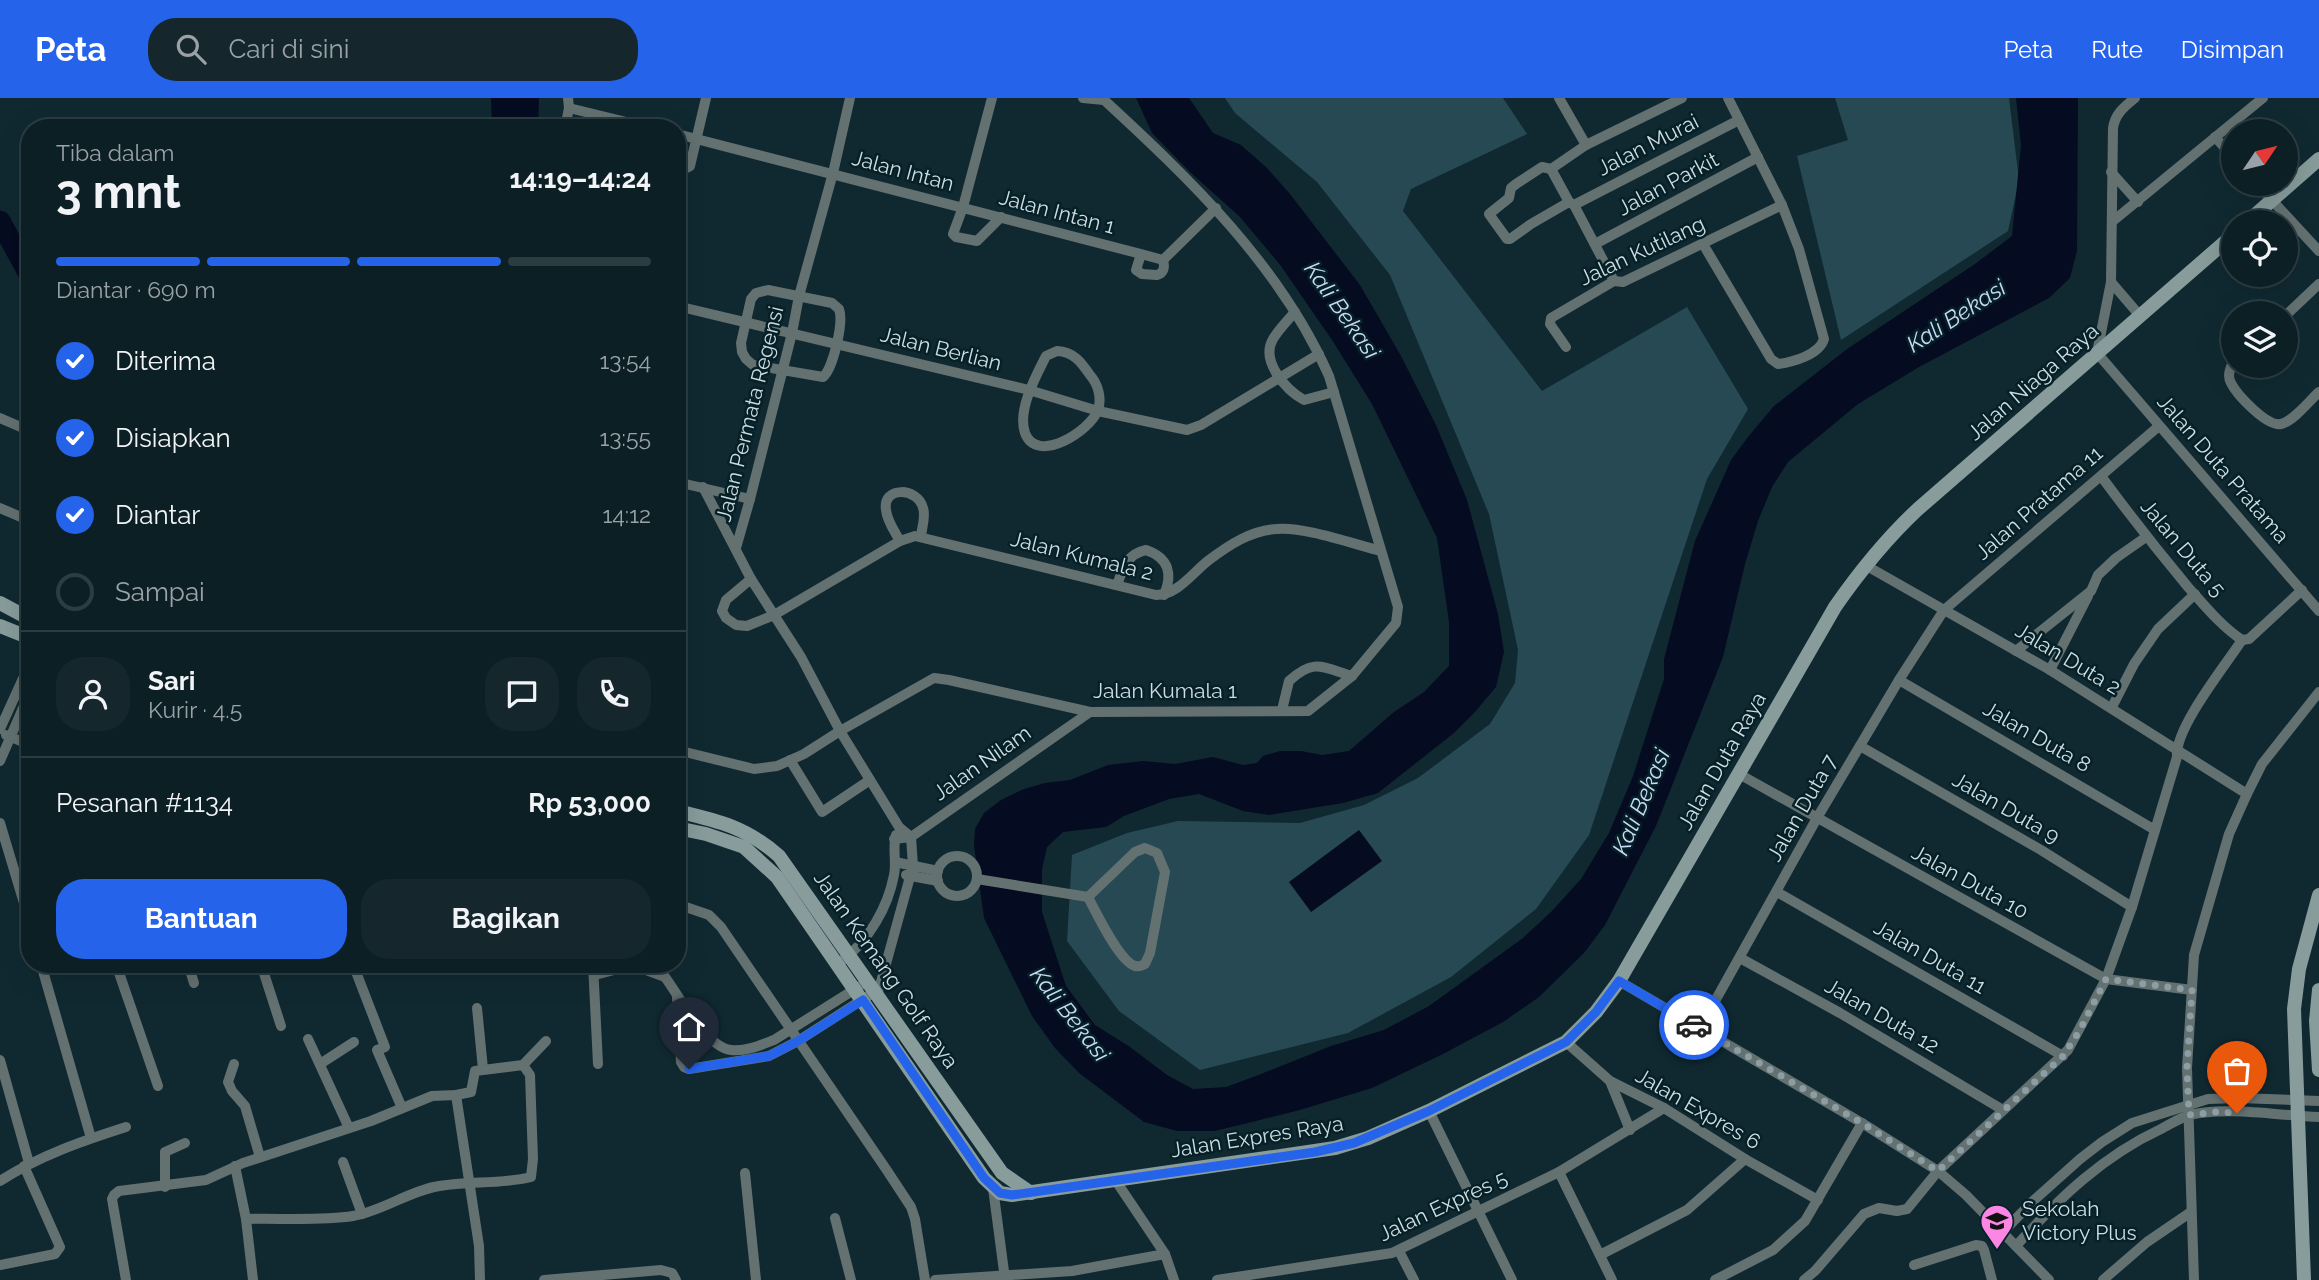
<!DOCTYPE html>
<html lang="id">
<meta charset="utf-8">
<style>
body{margin:0;font-family:Raleway,sans-serif;background:#15272d;color:#f1f3f6;height:100vh;display:flex;flex-direction:column;font-size:26px;white-space:nowrap}
*{box-sizing:border-box;margin:0}
p{font-size:23px;color:#9aa2a7}
.icon{flex:none;width:38px;height:38px;fill:none;stroke:currentColor;stroke-width:2;stroke-linecap:round;stroke-linejoin:round}
.map{position:relative;flex:1;overflow:hidden}
.sheet{position:absolute;left:21px;top:21px;width:665px;height:854px;display:flex;flex-direction:column;background:#0c1f25;border-radius:28px;box-shadow:0 7px 28px #0002,0 0 0 2px #2c3d42}
.sheet>*{flex:none}
.needle{width:46px;rotate:55deg}
.fabs{position:absolute;left:2221px;top:21px;display:grid;gap:14px}
.fabs a{display:grid;place-items:center;width:77px;height:77px;border-radius:50%;background:#0c1f25;box-shadow:0 7px 28px #0002,0 0 0 2px #2c3d42;font-size:35px}
.pin{position:absolute;display:grid;place-items:center;width:60px;height:60px;color:#fff;margin:-72px -30px;border-radius:50% 50% 50% 0;rotate:-45deg;box-shadow:0 0 7px #0007}
.pin .icon{rotate:45deg}
.courier{position:absolute;display:grid;place-items:center;width:70px;height:70px;margin:-35px;border:5px solid #2563eb;border-radius:50%;background:#fff;color:#222;box-shadow:0 2px 9px #0007}
.summary em{font-style:normal;font-weight:700}
.summary div{display:flex;flex-direction:column-reverse}
.summary{display:flex;align-items:center;justify-content:space-between;height:119px;padding:0 35px}
h1{font-size:46px;font-weight:700;line-height:52px}
.bar{display:grid;grid-template-columns:repeat(4,1fr);gap:10px 7px;align-content:center;height:84px;padding:0 35px}
.bar i{height:9px;border-radius:5px;background:#2c3d42}
.bar .on{background:#2563eb}
.bar p{grid-column:span 4}
.line{display:flex;align-items:center;gap:18px;padding:0 35px;border-top:2px solid #2c3d42}
.line div{flex:1}
.round{display:grid;place-items:center;flex:none;width:74px;height:74px;border-radius:28px;background:#15272d}
ol{padding:0 35px;list-style:none}
li{display:flex;align-items:center;gap:21px;height:77px}
li p{margin-inline-start:auto}
li .icon{padding:7px;border-radius:50%;background:#2563eb;color:#fff;stroke-width:4}
li:last-child{color:#9aa2a7}
li i{width:38px;height:38px;border:4px solid #2c3d42;border-radius:50%}
.button{display:flex;gap:14px;margin-top:auto;padding:14px 35px}
.button a{flex:1;height:80px;border-radius:28px;background:#2563eb;color:#fff;font-size:28px;font-weight:700;line-height:80px;text-align:center}
.button a+a{background:#15272d;color:#f1f3f6}
header{display:flex;align-items:center;gap:42px;box-sizing:border-box;height:98px;padding:0 35px;background:#2563eb;color:#fff}
header strong{font-size:33px}
nav{display:flex;gap:38px;margin-inline-start:auto;font-size:24px}
.search{width:490px;height:63px;background:#15272d;display:flex;align-items:center;gap:18px;box-sizing:border-box;padding:0 24px;border-radius:28px;color:#9aa2a7;font-size:26px}
.map>svg:first-child{display:block}
.green{fill:#264953}
.water{fill:#050b20}
.lines{fill:none;stroke-linecap:round;stroke-linejoin:round}
.river{stroke:#050b20;stroke-width:21}
.street{stroke:#647171;stroke-width:10}
.secondary{stroke:#879c9b;stroke-width:14}
.done{stroke:#8c9ea4;stroke-width:7;stroke-dasharray:0 12.6}
.route{stroke:#2563eb;stroke-width:9}
.labels{text-anchor:middle;stroke-width:5;stroke-linejoin:round;paint-order:stroke}
.street-label{font-size:21px;fill:#cedde2;stroke:#062027}
.poi-label{font-size:21px;fill:#cedde2;stroke:#062027;text-anchor:start}
.water-label{font-size:23px;font-style:italic;fill:#cad9f7;stroke:#062027}
</style>
<header>
<strong>Peta</strong>
<div class="search"><svg class="icon" aria-label="search" viewBox="0 0 24 24"><circle cx="10" cy="10" r="6"/><path d="M15 15l6 6"/></svg>Cari di sini</div>
<nav><a>Peta</a><a>Rute</a><a>Disimpan</a></nav>
</header>
<div class="map">
<svg width="2319" height="1182" viewBox="0 0 2319 1182">
<rect width="100%" height="100%" fill="#102931"/>
<g class="green">
<path d="M 1225,0 L 1503,0 L 1527,36 L 1411,91 L 1403,113 L 1542,293 L 1687,209 L 1748,311 L 1707,381 L 1589,737 L 1536,811 L 1451,879 L 1348,935 L 1200,972 L 1119,913 L 1067,843 L 1072,757 L 1127,735 L 1178,723 L 1300,725 L 1364,707 L 1418,680 L 1490,626 L 1515,585 L 1518,552 L 1489,416 L 1390,177 L 1317,84 L 1235,15 Z"/>
<path d="M 1835,0 L 2009,0 L 2019,82 L 2008,133 L 1841,242 L 1797,58 L 1848,42 Z"/>
</g>
<g class="water">
<path d="M 491,0 L 539,0 L 538,30 L 492,30 Z"/>
<path d="M 1136,0 L 1189,0 L 1213,35 L 1241,47 L 1267,70 L 1290,96 L 1360,187 L 1401,258 L 1436,327 L 1467,402 L 1498,516 L 1504,554 L 1496,589 L 1474,615 L 1454,635 L 1378,695 L 1343,705 L 1269,717 L 1243,713 L 1199,696 L 1169,701 L 1124,718 L 1106,729 L 1063,734 L 1047,749 L 1042,771 L 1042,814 L 1066,888 L 1095,927 L 1130,949 L 1167,977 L 1193,991 L 1226,989 L 1256,978 L 1331,948 L 1384,932 L 1429,908 L 1523,840 L 1551,814 L 1581,781 L 1609,735 L 1633,678 L 1664,581 L 1664,561 L 1695,443 L 1731,362 L 1748,339 L 1774,308 L 1847,251 L 1975,166 L 2012,138 L 2021,47 L 2016,0 L 2078,0 L 2077,153 L 2070,180 L 2049,200 L 1919,269 L 1858,306 L 1788,364 L 1772,389 L 1758,423 L 1745,466 L 1723,559 L 1656,728 L 1605,827 L 1584,855 L 1539,899 L 1503,924 L 1443,956 L 1372,990 L 1300,1012 L 1215,1033 L 1177,1033 L 1144,1024 L 1079,975 L 1055,950 L 1032,918 L 984,820 L 974,748 L 975,731 L 984,715 L 1001,702 L 1024,691 L 1045,685 L 1070,682 L 1108,667 L 1143,663 L 1175,666 L 1213,659 L 1243,667 L 1257,665 L 1263,658 L 1280,653 L 1301,653 L 1322,657 L 1349,653 L 1394,614 L 1424,594 L 1449,568 L 1449,524 L 1437,440 L 1372,306 L 1332,242 L 1281,168 L 1240,119 L 1190,74 L 1152,35 Z"/>
<path d="M 1359,732 L 1382,763 L 1311,814 L 1289,784 Z"/>
</g>
<g class="lines">
<path class="river" d="M 0,123 L 30,178"/>
<g class="street">
<path d="M 992,0 L 963,109 L 953,136 L 956,139 L 977,143 L 1001,119"/>
<path d="M 1083,0 L 1104,2"/>
<path d="M 1559,0 L 1586,47"/>
<path d="M 2135,0 C 2124,9 2115,16 2113,30 L 2111,184 L 2097,255 L 2319,513"/>
<path d="M 569,10 L 651,30"/>
<path d="M 565,30 L 569,10 L 568,0"/>
<path d="M 677,36 L 1141,156 L 1163,162 C 1165,169 1164,175 1157,177 L 1142,176 L 1136,172 L 1141,156"/>
<path d="M 2215,39 L 2233,59"/>
<path d="M 1551,71 L 1542,69 L 1516,86 L 1511,90 L 1509,100 L 1489,116 L 1507,141 L 1510,141 L 1531,126 L 1569,104"/>
<path d="M 1551,71 L 1586,47 L 1682,0"/>
<path d="M 1551,71 L 1569,104 L 1574,107 L 1614,183"/>
<path d="M 2111,74 L 2138,104"/>
<path d="M 677,75 L 690,68 L 706,0"/>
<path d="M 2257,86 L 2319,153"/>
<path d="M 1574,107 L 1739,22"/>
<path d="M 2113,123 L 2263,0"/>
<path d="M 1595,146 L 1758,59"/>
<path d="M 1703,146 L 1771,261 L 1778,266 C 1793,264 1819,257 1824,241 L 1799,151 L 1782,107 L 1728,0"/>
<path d="M 1163,162 L 1216,110"/>
<path d="M 2111,184 L 2141,219"/>
<path d="M 768,192 L 832,205 L 839,211 C 844,224 833,271 823,279 L 753,267 L 746,261 L 742,254 L 741,245 L 751,201 L 756,195 Z"/>
<path d="M 677,208 L 1029,292 L 1098,313 L 1187,332 L 1201,327 L 1319,256"/>
<path d="M 1295,214 C 1288,222 1279,231 1273,241 C 1260,263 1286,292 1304,302 L 1334,294"/>
<path d="M 2286,217 L 2319,186"/>
<path d="M 1566,249 L 1550,226 L 1551,220 L 1614,183 L 1623,184 L 1782,107"/>
<path d="M 1057,253 C 1074,254 1081,264 1090,277 C 1098,286 1102,300 1098,312 C 1090,333 1037,367 1025,335 C 1017,312 1036,278 1046,258 Z"/>
<path d="M 2233,264 C 2230,271 2227,278 2231,285 C 2237,297 2267,329 2281,326 C 2294,323 2309,303 2319,294"/>
<path d="M 0,320 L 30,333"/>
<path d="M 2101,378 C 2129,416 2158,453 2188,489 C 2205,508 2221,528 2242,542"/>
<path d="M 677,384 L 750,401"/>
<path d="M 0,410 L 30,423"/>
<path d="M 900,443 C 895,434 887,423 886,412 C 882,388 918,389 923,410 C 926,418 922,429 921,438"/>
<path d="M 736,450 L 750,401 L 792,235 L 799,198 L 833,75 L 850,0"/>
<path d="M 1865,467 L 2050,572 L 2247,696"/>
<path d="M 751,481 L 726,502 L 722,513 L 726,520 L 736,527 L 747,528 L 774,517 L 900,443 L 915,438 L 1156,497 C 1178,497 1193,474 1209,462 C 1229,447 1250,433 1276,431 C 1303,428 1353,446 1381,453"/>
<path d="M 1117,487 C 1123,470 1127,456 1146,452 C 1169,460 1173,476 1164,497"/>
<path d="M 2242,542 L 2249,541 L 2302,492"/>
<path d="M 2016,553 L 2091,493 L 2098,477 L 2116,460 L 2146,439"/>
<path d="M 2050,572 L 2088,498"/>
<path d="M 1899,582 L 2155,732"/>
<path d="M 2112,609 L 2134,566 L 2158,531 L 2195,496"/>
<path d="M 1282,612 L 1289,583 C 1314,560 1322,569 1352,578"/>
<path d="M 0,631 L 30,565"/>
<path d="M 6,637 L 30,647"/>
<path d="M 1860,648 L 2041,752 L 2132,809"/>
<path d="M 677,652 L 754,671 L 777,668 L 804,656 L 840,633 L 934,580 L 949,582 L 1090,614 L 1308,613 L 1352,578 L 1396,525 L 1398,509 L 1329,278 C 1280,167 1190,81 1102,0"/>
<path d="M 790,662 L 822,714 L 870,682"/>
<path d="M 0,663 L 30,594"/>
<path d="M 1739,676 L 2106,881 L 2192,892"/>
<path d="M 0,725 L 30,825"/>
<path d="M 894,741 L 911,739 L 1090,614"/>
<path d="M 1145,750 L 1157,755 L 1165,774 L 1150,855 L 1145,866 C 1140,868 1140,869 1135,868 C 1119,863 1096,814 1088,799 L 1135,754 Z"/>
<circle cx="957" cy="778" r="20"/>
<path d="M 895,764 L 938,773"/>
<path d="M 906,777 L 938,783"/>
<path d="M 977,781 L 1088,799"/>
<path d="M 1777,794 L 2063,958"/>
<path d="M 677,806 L 709,817 L 721,829 L 886,1071 L 911,1109 L 915,1121 L 925,1182"/>
<path d="M 1740,860 L 1840,915 L 2003,1012"/>
<path d="M 843,862 C 869,842 888,809 894,777 C 897,764 892,750 896,737"/>
<path d="M 41,866 L 91,1040"/>
<path d="M 116,866 L 158,988"/>
<path d="M 188,866 L 194,885"/>
<path d="M 261,866 L 281,928"/>
<path d="M 353,866 L 385,949 L 377,952 L 402,1010"/>
<path d="M 593,866 L 598,966"/>
<path d="M 630,866 L 665,879 C 679,898 706,949 731,952 C 745,954 761,947 774,942 L 860,888"/>
<path d="M 595,877 L 633,867"/>
<path d="M 1619,883 L 1862,1025 L 1938,1073 L 1966,1097 L 2049,1182"/>
<path d="M 677,900 L 681,964 L 684,969 L 689,971 L 769,958 L 798,943 L 879,891 L 913,768 L 911,739 L 899,729 L 840,633 L 801,559 L 751,481 L 703,389"/>
<path d="M 477,910 L 483,971"/>
<path d="M 1700,930 L 1817,720 L 1899,582 L 1944,512 L 2159,328"/>
<path d="M 308,941 L 349,1030"/>
<path d="M 1566,944 L 1610,983 L 1664,1010 L 1745,1061 L 1818,1102"/>
<path d="M 0,962 L 29,1065"/>
<path d="M 234,966 L 228,984 L 232,993 L 245,1008 L 260,1059"/>
<path d="M 320,966 L 354,944"/>
<path d="M 523,967 L 546,943"/>
<path d="M 1610,983 L 1630,1032"/>
<path d="M 456,997 L 479,1148 L 480,1182"/>
<path d="M 1429,1013 L 1512,1182"/>
<path d="M 343,1064 L 362,1116"/>
<path d="M 235,1068 L 246,1121 L 253,1182"/>
<path d="M 1559,1074 L 1612,1182"/>
<path d="M 745,1075 L 756,1182"/>
<path d="M 0,1083 C 39,1058 82,1043 126,1029"/>
<path d="M 1116,1083 L 1165,1156 L 1174,1182"/>
<path d="M 165,1089 L 165,1054 L 185,1045"/>
<path d="M 993,1090 L 1005,1181"/>
<path d="M 835,1120 L 851,1182"/>
<path d="M 2003,1134 L 2033,1103 L 2080,1061 L 2102,1044 L 2132,1025 L 2208,1001 L 2239,1000 L 2319,1003"/>
<path d="M 2016,1148 C 2059,1100 2103,1058 2161,1031 C 2171,1026 2181,1019 2190,1017 C 2226,1008 2281,1018 2319,1019"/>
<path d="M 1399,1153 L 1414,1182"/>
<path d="M 1600,1157 L 1687,1112 L 1745,1061"/>
<path d="M 0,1167 L 55,1156 L 60,1149 L 24,1068"/>
<path d="M 1914,1167 L 1976,1147 L 1982,1148 L 1984,1152 L 1992,1182"/>
<path d="M 126,1182 L 112,1101 L 114,1097 L 119,1093 L 206,1082 L 243,1065 L 371,1023 L 432,998 L 456,997 L 471,994 L 475,973 L 523,967 L 530,977 L 533,1061 L 531,1079 C 499,1087 466,1082 434,1089 C 406,1095 382,1113 353,1118 C 322,1123 278,1120 246,1121"/>
<path d="M 544,1182 L 661,1172 L 672,1175 L 676,1182"/>
<path d="M 935,1182 L 1072,1173 L 1165,1156"/>
<path d="M 1217,1182 L 1392,1155 L 1559,1074 L 1664,1010"/>
<path d="M 1715,1182 L 1773,1152 L 1805,1123 L 1862,1025"/>
<path d="M 1804,1182 L 1815,1173 L 1864,1116 L 1879,1110 L 1897,1113 L 1907,1111 L 1938,1073 L 2068,952 L 2106,881 L 2132,809 L 2177,659 C 2174,631 2225,568 2242,542"/>
<path d="M 2103,1182 L 2147,1144 L 2191,1114"/>
<path d="M 2194,1182 L 2187,970 L 2194,857 L 2229,736 L 2247,696 L 2262,666 L 2319,594"/>
</g>
<g class="secondary">
<path d="M 2247,124 L 2319,61"/>
<path d="M 0,505 L 30,521"/>
<path d="M 0,528 L 30,540"/>
<path d="M 677,713 C 719,723 746,729 779,758 L 1002,1075 L 1031,1095"/>
<path d="M 677,730 L 706,736 L 744,749 L 777,779 L 984,1080 L 1000,1095 L 1012,1097 L 1335,1050 L 1368,1040 L 1429,1013 L 1566,944 L 1596,914 L 1619,883 L 1835,509 C 1860,473 1886,441 1918,411 L 2233,137"/>
<path d="M 2319,892 L 2316,923 L 2319,972"/>
<path d="M 2304,1182 L 2294,911 L 2299,871 L 2319,797"/>
</g>
</g>
<g class="lines">
<path class="done" d="M 1694,927 L 1862,1025 L 1938,1073 L 2063,958 L 2080,932 L 2106,881 L 2184,891 L 2192,892 L 2187,970 L 2189,1017 L 2216,1014 L 2237,1015"/>
<path class="route" d="M 689,971 L 769,958 L 798,943 L 863,902 L 984,1080 L 1000,1095 L 1012,1097 L 1315,1054 L 1354,1045 L 1429,1013 L 1566,944 L 1596,914 L 1619,883 L 1694,927"/>
</g>
<defs>
<symbol id="school-pin" viewBox="-11 -11 22 30"><path d="M0 17L-7.5 6A9.5 9.5 0 1 1 7.5 6Z" fill="#fc86e4" stroke="#062027"/><path d="M0-5L7-2L0 1L-7-2ZM-4 1L0 2.5L4 1V4Q0 6-4 4Z" fill="#111"/></symbol>
</defs>
<g fill-rule="evenodd">
<use href="#school-pin" x="1978" y="1104" width="38" height="52"/>
</g>
<g class="labels">
<g class="street-label">
<text transform="translate(1648 47) rotate(-27)" y="7">Jalan Murai</text>
<text transform="translate(903 73) rotate(15)" y="7">Jalan Intan</text>
<text transform="translate(1668 86) rotate(-28)" y="7">Jalan Parkit</text>
<text transform="translate(1057 114) rotate(15)" y="7">Jalan Intan 1</text>
<text transform="translate(1642 153) rotate(-25)" y="7">Jalan Kutilang</text>
<text transform="translate(941 251) rotate(14)" y="7">Jalan Berlian</text>
<text transform="translate(2033 284) rotate(-41)" y="7">Jalan Niaga Raya</text>
<text transform="translate(750 316) rotate(-76)" y="7">Jalan Permata Regensi</text>
<text transform="translate(2223 371) rotate(49)" y="7">Jalan Duta Pratama</text>
<text transform="translate(2039 405) rotate(-41)" y="7">Jalan Pratama 11</text>
<text transform="translate(2183 450) rotate(50)" y="7">Jalan Duta 5</text>
<text transform="translate(1082 458) rotate(14)" y="7">Jalan Kumala 2</text>
<text transform="translate(2068 561) rotate(31)" y="7">Jalan Duta 2</text>
<text x="1165" y="600">Jalan Kumala 1</text>
<text transform="translate(2037 639) rotate(30)" y="7">Jalan Duta 8</text>
<text transform="translate(1722 663) rotate(-60)" y="7">Jalan Duta Raya</text>
<text transform="translate(982 665) rotate(-35)" y="7">Jalan Nilam</text>
<text transform="translate(1802 710) rotate(-60)" y="7">Jalan Duta 7</text>
<text transform="translate(2006 710) rotate(30)" y="7">Jalan Duta 9</text>
<text transform="translate(1970 784) rotate(29)" y="7">Jalan Duta 10</text>
<text transform="translate(1930 859) rotate(30)" y="7">Jalan Duta 11</text>
<text transform="translate(886 872) rotate(55)" y="7">Jalan Kemang Golf Raya</text>
<text transform="translate(1882 918) rotate(30)" y="7">Jalan Duta 12</text>
<text transform="translate(1698 1011) rotate(30)" y="7">Jalan Expres 6</text>
<text transform="translate(1257 1039) rotate(-9)" y="7">Jalan Expres Raya</text>
<text transform="translate(1443 1108) rotate(-25)" y="7">Jalan Expres 5</text>
</g>
<g class="poi-label">
<text x="2022" y="1118">Sekolah<tspan x="2022" dy="24">Victory Plus</tspan></text>
</g>
<g class="water-label">
<text transform="translate(1342 212) rotate(55)" y="8">Kali Bekasi</text>
<text transform="translate(1956 218) rotate(-33)" y="8">Kali Bekasi</text>
<text transform="translate(1641 704) rotate(-67)" y="8">Kali Bekasi</text>
<text transform="translate(1070 916) rotate(52)" y="8">Kali Bekasi</text>
</g>
</g>
</svg>
<div class="fabs">
<a><svg class="needle" viewBox="-14 -14 28 28"><path d="M0-13l5 13h-10z" fill="#e53935"/><path d="M0 13l5-13h-10z" fill="#9aa2a7"/></svg></a>
<a><svg class="icon" aria-label="locate" viewBox="0 0 24 24"><circle cx="12" cy="12" r="6"/><path d="M12 2v4M12 18v4M2 12h4M18 12h4"/></svg></a>
<a><svg class="icon" aria-label="layers" viewBox="0 0 24 24"><path d="M12 4l9 5-9 5-9-5zM3 14l9 5 9-5"/></svg></a>
</div>
<div class="pin" style="left:2237px;top:1015px;background:#ea580c"><svg class="icon" aria-label="bag" viewBox="0 0 24 24"><path d="M5 8h14l-1 12H6zM9 8a3 3 0 0 1 6 0"/></svg></div>
<div class="pin" style="left:689px;top:971px;background:#1f2937"><svg class="icon" aria-label="home" viewBox="0 0 24 24"><path d="M3 11l9-7 9 7M6 9v11h12V9"/></svg></div>
<div class="courier" style="left:1694px;top:927px"><svg class="icon" aria-label="car" viewBox="0 0 24 24"><path d="M5 17H2v-5l4-1 3-4h7l3 4 3 1v5h-3M9 17h6M6 11h13"/><circle cx="7" cy="17" r="2"/><circle cx="17" cy="17" r="2"/></svg></div>
<section class="sheet">
<div class="summary"><div><h1>3 mnt</h1><p>Tiba dalam</p></div><em>14:19–14:24</em></div>
<div class="bar"><i class="on"></i><i class="on"></i><i class="on"></i><i></i><p>Diantar · 690 m</p></div>
<ol>
<li><svg class="icon" aria-label="check" viewBox="0 0 24 24"><path d="M5 12l5 5 9-10"/></svg>Diterima<p>13:54</p></li>
<li><svg class="icon" aria-label="check" viewBox="0 0 24 24"><path d="M5 12l5 5 9-10"/></svg>Disiapkan<p>13:55</p></li>
<li><svg class="icon" aria-label="check" viewBox="0 0 24 24"><path d="M5 12l5 5 9-10"/></svg>Diantar<p>14:12</p></li>
<li><i></i>Sampai</li>
</ol>
<div class="line" style="height:126px"><a class="round"><svg class="icon" aria-label="person" viewBox="0 0 24 24"><circle cx="12" cy="8" r="4"/><path d="M4 21q1-7 8-7t8 7"/></svg></a><div><b>Sari</b><p>Kurir · 4.5</p></div><a class="round"><svg class="icon" aria-label="chat" viewBox="0 0 24 24"><path d="M4 5h16v11H9l-5 4z"/></svg></a><a class="round"><svg class="icon" aria-label="phone" viewBox="0 0 24 24"><path d="M5 4h4l2 5-3 2q2 4 5 5l2-3 5 2v4C11 20 4 13 5 4z"/></svg></a></div>
<div class="line" style="height:91px"><div>Pesanan #1134</div><b>Rp 53,000</b></div>
<div class="button"><a>Bantuan</a><a>Bagikan</a></div>
</section>
</div>
